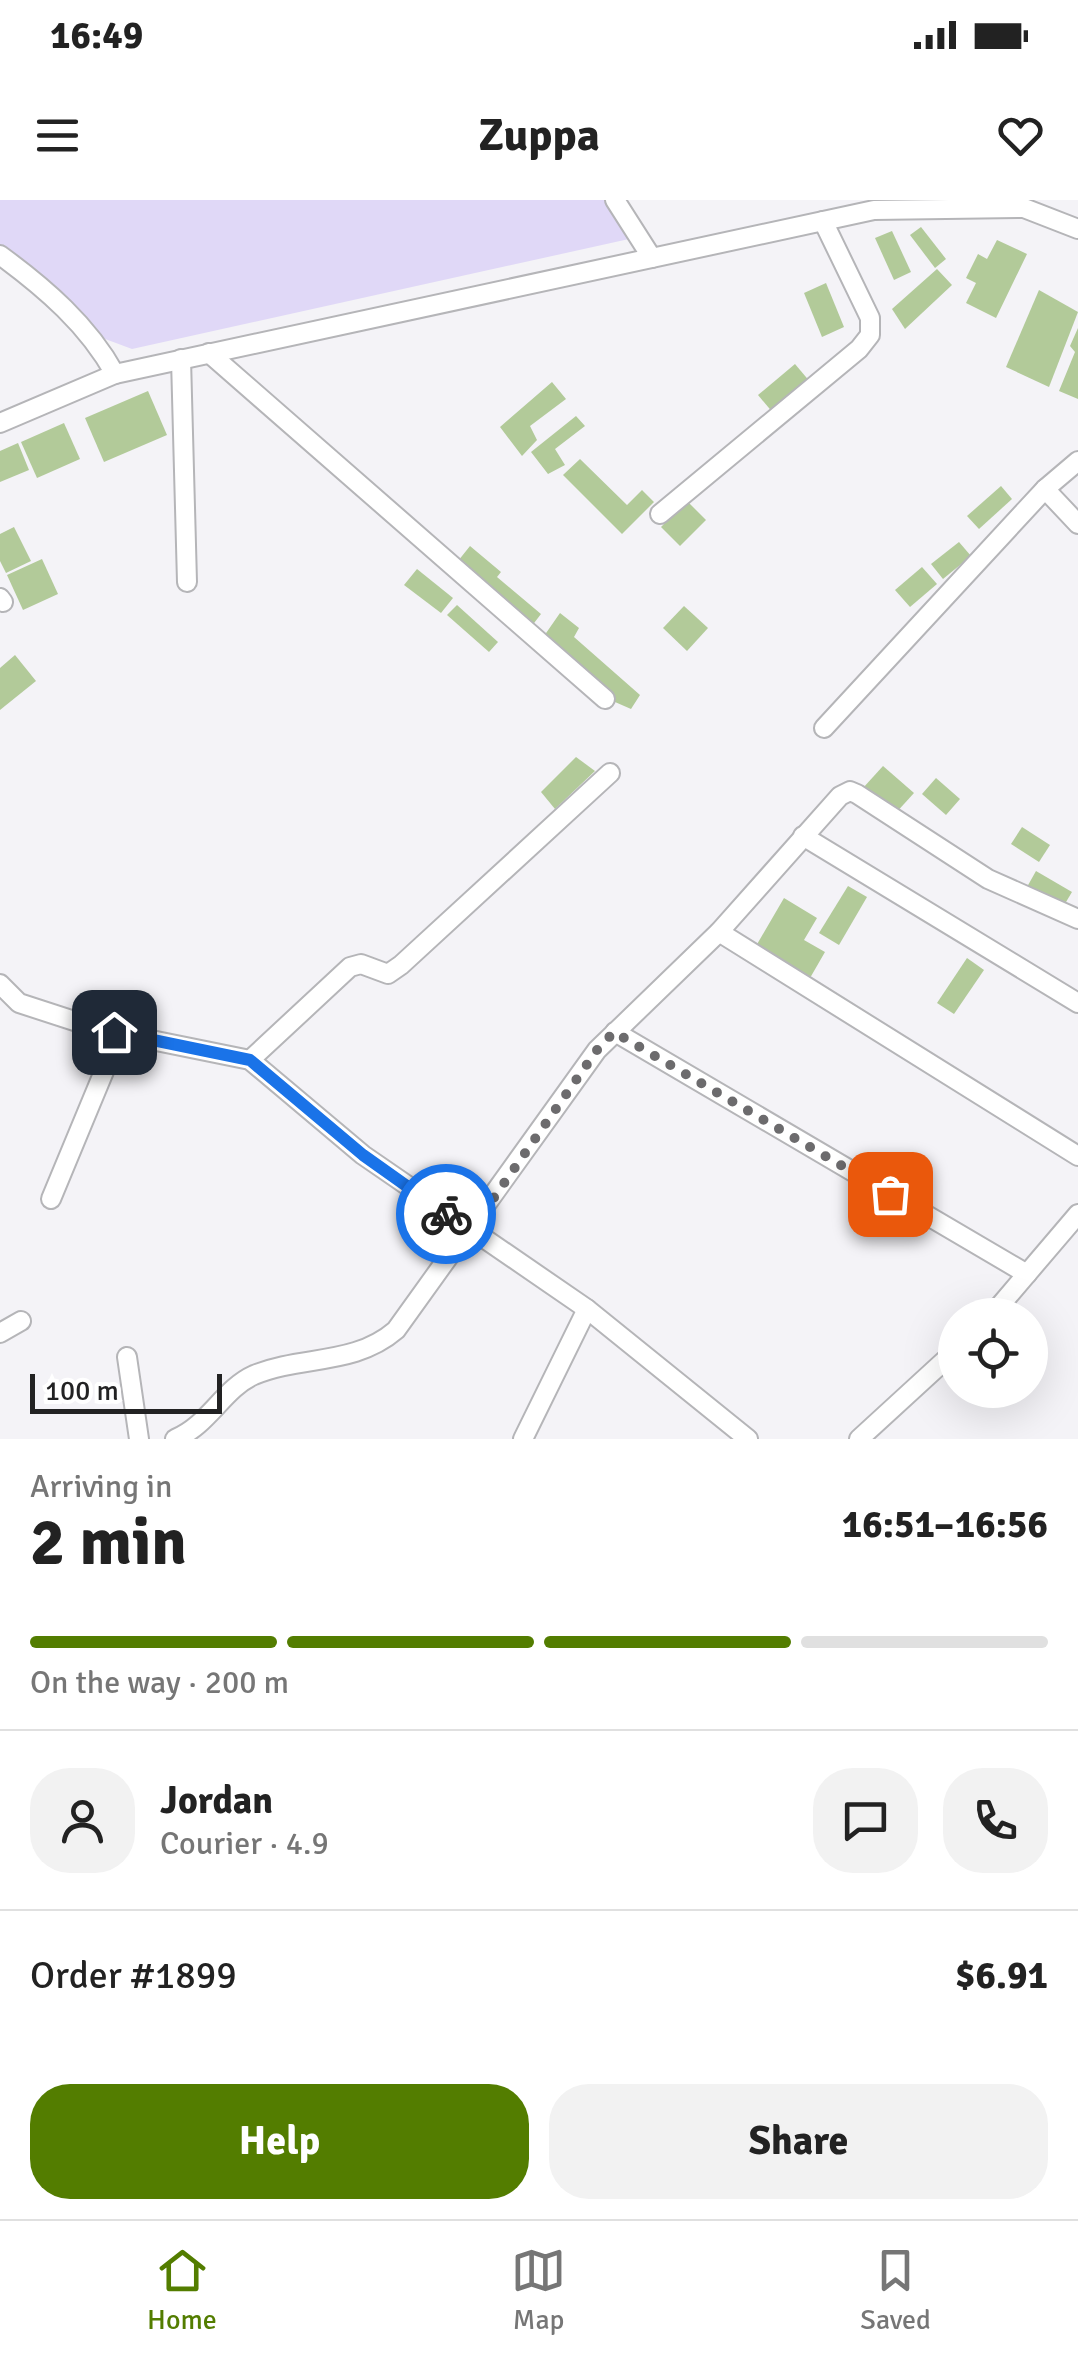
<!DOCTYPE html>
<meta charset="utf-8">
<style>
body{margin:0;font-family:Signika,sans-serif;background:#f2f2f2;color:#222;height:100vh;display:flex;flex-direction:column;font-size:38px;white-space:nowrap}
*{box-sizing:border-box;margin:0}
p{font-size:32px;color:#767676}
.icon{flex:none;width:55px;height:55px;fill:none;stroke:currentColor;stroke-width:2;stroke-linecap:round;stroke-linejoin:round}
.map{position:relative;height:1239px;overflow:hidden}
.sheet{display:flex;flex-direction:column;background:#fff;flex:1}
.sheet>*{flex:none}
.controls{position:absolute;left:938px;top:1098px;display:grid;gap:20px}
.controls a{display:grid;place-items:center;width:110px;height:110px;border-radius:50%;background:#fff;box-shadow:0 10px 40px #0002;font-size:50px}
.scale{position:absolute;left:30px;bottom:25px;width:192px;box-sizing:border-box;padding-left:10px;border:5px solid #222223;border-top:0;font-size:28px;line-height:35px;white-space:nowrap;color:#222223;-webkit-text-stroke:8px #fff;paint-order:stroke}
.pin{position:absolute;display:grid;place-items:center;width:85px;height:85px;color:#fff;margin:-42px;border-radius:20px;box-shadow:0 5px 15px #0006}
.courier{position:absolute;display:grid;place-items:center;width:100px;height:100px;margin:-50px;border:8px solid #1a73e8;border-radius:50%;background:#fff;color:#222;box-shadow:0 2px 12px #0007}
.headline em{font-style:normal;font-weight:700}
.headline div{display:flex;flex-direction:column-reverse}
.headline{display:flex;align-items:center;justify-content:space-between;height:170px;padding:0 30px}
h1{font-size:65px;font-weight:700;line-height:75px}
.bar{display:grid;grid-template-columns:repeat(4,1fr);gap:15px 10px;align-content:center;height:120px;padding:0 30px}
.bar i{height:12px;border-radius:8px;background:#e0e0e0}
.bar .selected{background:#537d00}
.bar p{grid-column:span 4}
.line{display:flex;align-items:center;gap:25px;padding:0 30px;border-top:2px solid #e0e0e0}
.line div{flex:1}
.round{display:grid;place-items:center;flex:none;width:105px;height:105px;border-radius:40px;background:#f2f2f2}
.primary-button{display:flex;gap:20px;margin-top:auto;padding:20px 30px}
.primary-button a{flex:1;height:115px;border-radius:40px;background:#537d00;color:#fff;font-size:40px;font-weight:700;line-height:115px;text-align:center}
.primary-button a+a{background:#f2f2f2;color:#222}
.status{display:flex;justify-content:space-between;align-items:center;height:70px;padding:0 50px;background:#fff;direction:ltr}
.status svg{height:28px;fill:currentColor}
header{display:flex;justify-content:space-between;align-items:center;height:130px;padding:0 30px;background:#fff;font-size:45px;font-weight:700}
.dock{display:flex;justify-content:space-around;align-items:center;height:140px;border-top:2px solid #e0e0e0;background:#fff;font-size:28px;color:#767676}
.dock a{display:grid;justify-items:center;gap:5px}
.dock .selected{color:#537d00}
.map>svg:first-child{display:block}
.green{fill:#e0d8f7}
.building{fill:#b2ca99}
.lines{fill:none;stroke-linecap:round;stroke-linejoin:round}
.minor-casing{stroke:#b5b5b8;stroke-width:22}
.minor{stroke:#fff;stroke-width:18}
.done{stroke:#6c6b6d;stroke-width:10;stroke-dasharray:0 18}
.route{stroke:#1a73e8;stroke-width:12}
</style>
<div class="status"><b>16:49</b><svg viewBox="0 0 49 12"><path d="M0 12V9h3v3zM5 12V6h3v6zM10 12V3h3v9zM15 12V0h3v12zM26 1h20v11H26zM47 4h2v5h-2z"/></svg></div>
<header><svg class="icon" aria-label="menu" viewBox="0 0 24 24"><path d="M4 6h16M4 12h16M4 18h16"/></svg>Zuppa<svg class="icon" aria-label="heart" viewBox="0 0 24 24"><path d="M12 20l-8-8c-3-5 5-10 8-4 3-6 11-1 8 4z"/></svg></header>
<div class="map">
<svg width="1078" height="1239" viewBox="0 0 1078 1239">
<rect width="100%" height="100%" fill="#f4f3f7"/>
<path class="green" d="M 0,0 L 607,0 L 625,18 L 629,39 L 132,149 L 65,124 L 41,101 L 44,89 L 0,57 Z"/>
<g class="building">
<path d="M 921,27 L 946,59 L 935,68 L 910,35 Z"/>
<path d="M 892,31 L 911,72 L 894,80 L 875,38 Z"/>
<path d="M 997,40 L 1027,54 L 996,118 L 966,103 L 976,83 L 966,78 L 978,54 L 987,59 Z"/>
<path d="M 937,69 L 952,85 L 905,129 L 892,109 Z"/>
<path d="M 826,83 L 844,127 L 822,137 L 804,93 Z"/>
<path d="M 1039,90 L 1078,112 L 1049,187 L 1006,167 Z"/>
<path d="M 1078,128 L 1078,199 L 1059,191 L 1075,152 L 1070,146 Z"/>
<path d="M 795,164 L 811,183 L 774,214 L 758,195 Z"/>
<path d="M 552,182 L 566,199 L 530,226 L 537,240 L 522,256 L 500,227 Z"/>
<path d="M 148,191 L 167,235 L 104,262 L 85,218 Z"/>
<path d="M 576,216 L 585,226 L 555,249 L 565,265 L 548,274 L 531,252 Z"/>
<path d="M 64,223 L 80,259 L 37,278 L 21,242 Z"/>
<path d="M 18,243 L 29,270 L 0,282 L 0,251 Z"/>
<path d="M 580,259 L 627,305 L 642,290 L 654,302 L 622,334 L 563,275 Z"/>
<path d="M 1001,286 L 1012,299 L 979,329 L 967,316 Z"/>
<path d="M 687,301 L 706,320 L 680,346 L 661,327 Z"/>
<path d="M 14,327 L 31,361 L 6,373 L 0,361 L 0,334 Z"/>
<path d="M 959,342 L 971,356 L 943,379 L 931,364 Z"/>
<path d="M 470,346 L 501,372 L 497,377 L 541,414 L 531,427 L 458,361 Z"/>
<path d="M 42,359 L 58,394 L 23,410 L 7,375 Z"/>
<path d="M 922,367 L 937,384 L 910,407 L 895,390 Z"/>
<path d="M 417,369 L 453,398 L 441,413 L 404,385 Z"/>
<path d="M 457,405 L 498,442 L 489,452 L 447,415 Z"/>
<path d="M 684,406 L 708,428 L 687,451 L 663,428 Z"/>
<path d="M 560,413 L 579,428 L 574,437 L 640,495 L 631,509 L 615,502 L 544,436 Z"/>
<path d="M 15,455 L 36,481 L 0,510 L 0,468 Z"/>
<path d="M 576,557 L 595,571 L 555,609 L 541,592 Z"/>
<path d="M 883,566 L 914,593 L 894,615 L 863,588 Z"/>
<path d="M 936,578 L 960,599 L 946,615 L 922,594 Z"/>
<path d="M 1022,627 L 1050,645 L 1039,662 L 1011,644 Z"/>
<path d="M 1036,671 L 1072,692 L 1063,707 L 1027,687 Z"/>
<path d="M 848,686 L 867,697 L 839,745 L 819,733 Z"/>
<path d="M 784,698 L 817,718 L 804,740 L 825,752 L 810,778 L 756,746 Z"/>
<path d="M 967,758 L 984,770 L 954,814 L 937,803 Z"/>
</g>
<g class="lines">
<defs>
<g id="minor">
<path d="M 615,0 L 652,58"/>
<path d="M 0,55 C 45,88 88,125 115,174"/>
<path d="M 209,153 L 605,499"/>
<path d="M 181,159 L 187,382"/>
<path d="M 0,223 L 115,174 L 874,10 L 1024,8 L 1078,29"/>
<path d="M 1045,289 L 1078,324"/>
<path d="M 660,314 L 859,149 L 870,135 L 870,118 L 823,21"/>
<path d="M 0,398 L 3,402"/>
<path d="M 824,528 L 1045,289 L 1078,261"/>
<path d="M 803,636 L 1078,803"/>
<path d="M 719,732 L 1078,956"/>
<path d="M 0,784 L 19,803 L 102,830 L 250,860 L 363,955 L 587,1109 L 748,1239"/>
<path d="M 615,832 L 1027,1074"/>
<path d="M 250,860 L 350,767 L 361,764 L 388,774 L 401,765 L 610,573"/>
<path d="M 51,999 L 110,857 L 114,832"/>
<path d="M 992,1115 L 1078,1014"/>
<path d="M 0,1133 L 21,1121"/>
<path d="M 127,1157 L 139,1239"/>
<path d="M 175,1239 C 209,1225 223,1189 254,1175 C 302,1155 354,1166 396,1130 L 597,850 L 719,732 L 840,596 L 850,591 L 857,594 L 988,679 L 1078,719"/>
<path d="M 523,1239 L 587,1109"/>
<path d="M 859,1239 L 955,1151"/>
</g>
</defs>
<use href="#minor" class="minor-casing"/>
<use href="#minor" class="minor"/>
</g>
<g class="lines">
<path class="done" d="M 446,1014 L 470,1032 L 597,850 L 614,832 L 890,994"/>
<path class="route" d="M 114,832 L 250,860 L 363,955 L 446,1014"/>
</g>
</svg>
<div class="controls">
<a><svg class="icon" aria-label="locate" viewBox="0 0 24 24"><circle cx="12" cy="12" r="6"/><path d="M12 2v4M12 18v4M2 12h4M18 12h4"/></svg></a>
</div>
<div class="scale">100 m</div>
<div class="pin" style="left:890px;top:994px;background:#ea580c"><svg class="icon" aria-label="bag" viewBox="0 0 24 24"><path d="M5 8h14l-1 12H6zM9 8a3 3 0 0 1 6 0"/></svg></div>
<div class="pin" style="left:114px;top:832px;background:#1f2937"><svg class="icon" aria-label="home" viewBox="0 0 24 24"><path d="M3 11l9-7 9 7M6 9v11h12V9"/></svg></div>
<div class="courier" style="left:446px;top:1014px"><svg class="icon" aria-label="bike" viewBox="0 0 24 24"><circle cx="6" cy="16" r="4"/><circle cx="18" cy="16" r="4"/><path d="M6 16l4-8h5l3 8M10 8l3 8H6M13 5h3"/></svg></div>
</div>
<section class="sheet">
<div class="headline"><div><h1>2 min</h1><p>Arriving in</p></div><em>16:51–16:56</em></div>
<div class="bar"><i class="selected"></i><i class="selected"></i><i class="selected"></i><i></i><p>On the way · 200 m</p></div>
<div class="line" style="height:180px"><a class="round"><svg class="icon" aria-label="person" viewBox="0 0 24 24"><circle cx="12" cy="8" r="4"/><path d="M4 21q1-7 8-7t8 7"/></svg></a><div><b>Jordan</b><p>Courier · 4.9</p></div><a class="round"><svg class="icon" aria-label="chat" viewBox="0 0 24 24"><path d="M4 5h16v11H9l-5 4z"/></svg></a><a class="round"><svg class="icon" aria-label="phone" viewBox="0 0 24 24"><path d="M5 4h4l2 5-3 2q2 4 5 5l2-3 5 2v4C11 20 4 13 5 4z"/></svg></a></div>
<div class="line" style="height:130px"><div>Order #1899</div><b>$6.91</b></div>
<div class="primary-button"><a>Help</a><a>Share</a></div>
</section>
<nav class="dock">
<a class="selected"><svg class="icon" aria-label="home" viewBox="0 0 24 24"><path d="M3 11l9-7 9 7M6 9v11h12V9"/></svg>Home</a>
<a><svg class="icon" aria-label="map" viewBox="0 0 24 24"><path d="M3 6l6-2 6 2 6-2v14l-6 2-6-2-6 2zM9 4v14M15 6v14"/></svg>Map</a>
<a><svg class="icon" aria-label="saved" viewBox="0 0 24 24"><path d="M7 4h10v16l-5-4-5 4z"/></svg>Saved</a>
</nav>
